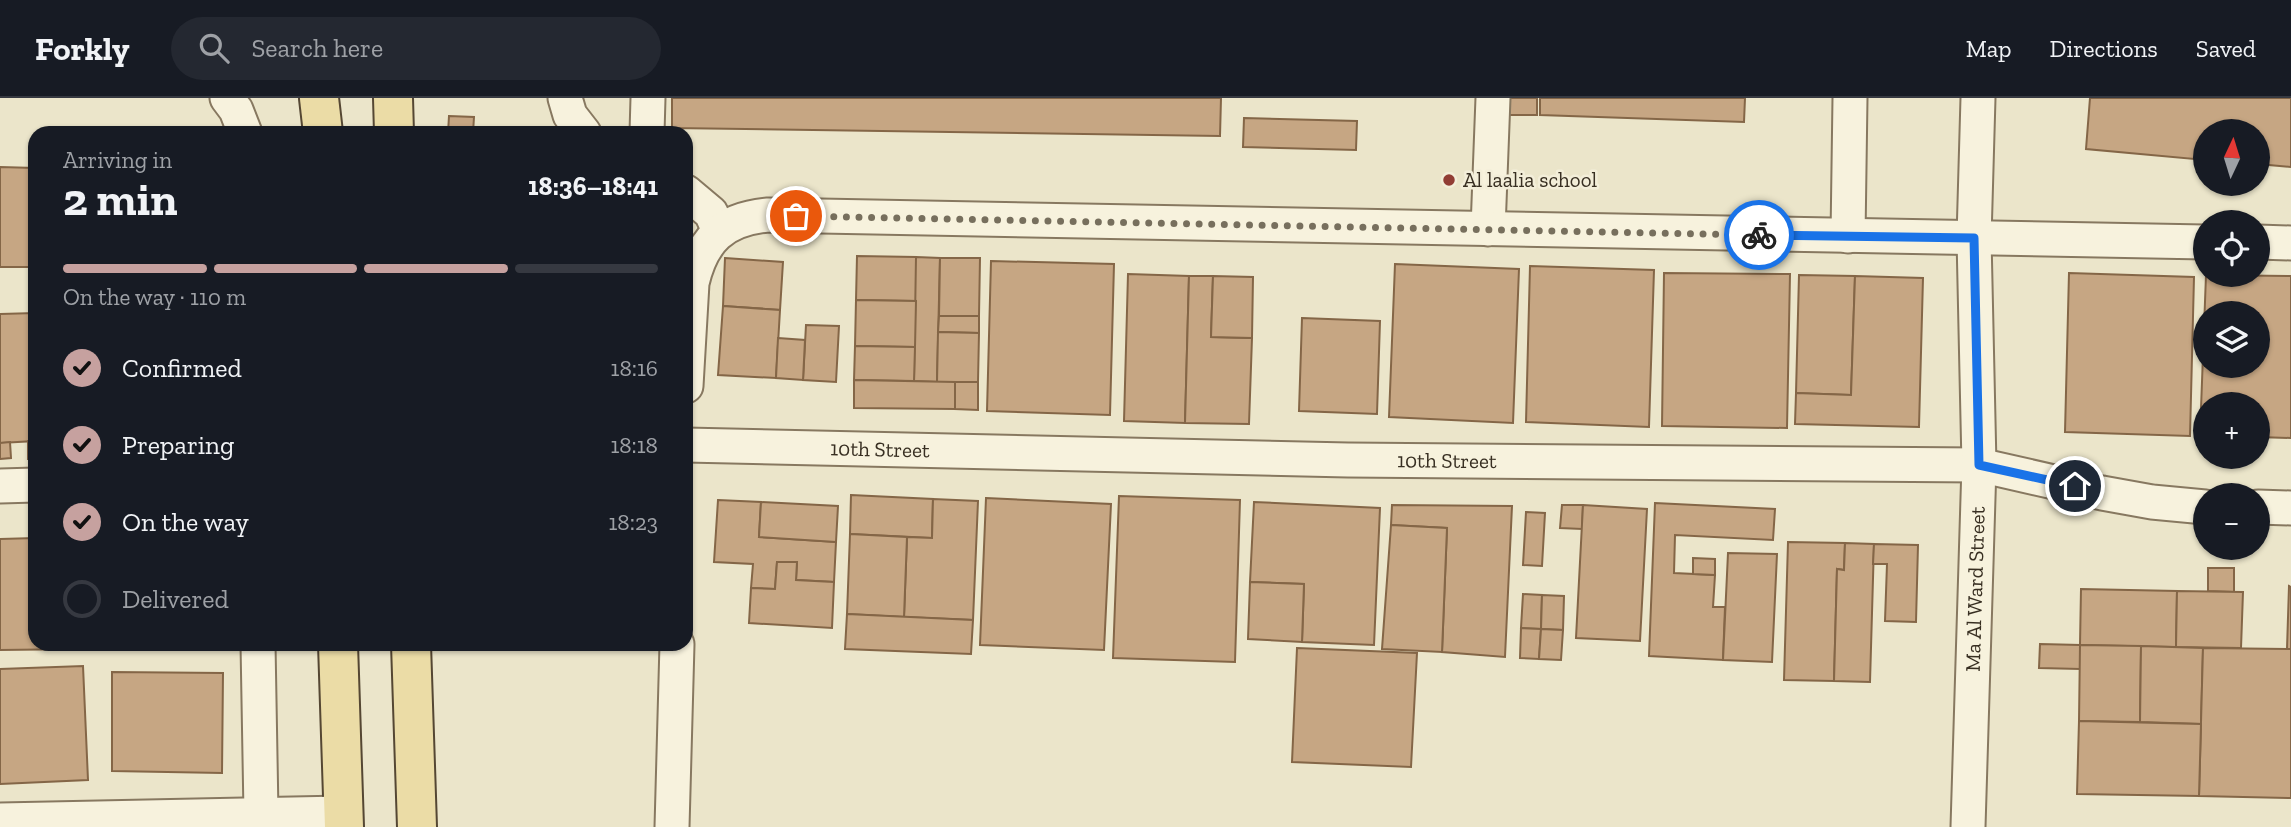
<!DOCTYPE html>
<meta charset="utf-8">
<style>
body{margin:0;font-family:"Zilla Slab",serif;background:#242831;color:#f1f3f6;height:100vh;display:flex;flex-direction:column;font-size:26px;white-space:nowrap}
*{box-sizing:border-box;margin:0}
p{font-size:23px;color:#9ea1a6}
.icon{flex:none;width:38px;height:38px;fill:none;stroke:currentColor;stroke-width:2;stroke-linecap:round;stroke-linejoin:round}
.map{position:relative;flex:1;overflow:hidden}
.details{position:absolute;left:28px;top:28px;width:665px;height:525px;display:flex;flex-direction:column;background:#171b24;border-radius:21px;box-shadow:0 2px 5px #0004}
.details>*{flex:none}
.needle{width:46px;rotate:4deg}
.tools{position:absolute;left:2193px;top:21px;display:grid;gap:14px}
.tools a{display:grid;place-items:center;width:77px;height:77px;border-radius:50%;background:#171b24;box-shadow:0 2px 5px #0004;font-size:35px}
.pin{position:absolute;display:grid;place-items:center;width:60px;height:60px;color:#fff;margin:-30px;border:4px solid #fff;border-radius:50%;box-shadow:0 2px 7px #0007}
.courier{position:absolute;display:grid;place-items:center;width:70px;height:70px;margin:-35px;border:5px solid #1a73e8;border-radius:50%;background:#fff;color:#222;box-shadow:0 2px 9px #0007}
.head em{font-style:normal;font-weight:700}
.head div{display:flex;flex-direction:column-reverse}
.head{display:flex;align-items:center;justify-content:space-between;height:119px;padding:0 35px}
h1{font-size:46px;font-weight:700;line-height:52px}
.bar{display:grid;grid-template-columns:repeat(4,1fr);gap:10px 7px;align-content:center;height:84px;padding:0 35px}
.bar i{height:9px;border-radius:5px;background:#363941}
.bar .active{background:#c6a19f}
.bar p{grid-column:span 4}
ol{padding:0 35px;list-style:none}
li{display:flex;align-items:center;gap:21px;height:77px}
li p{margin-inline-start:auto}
li .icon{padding:7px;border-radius:50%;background:#c6a19f;color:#111;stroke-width:4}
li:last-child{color:#9ea1a6}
li i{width:38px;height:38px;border:4px solid #363941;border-radius:50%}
header{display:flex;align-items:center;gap:42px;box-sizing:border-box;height:98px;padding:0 35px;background:#171b24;border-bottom:2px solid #363941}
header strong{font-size:33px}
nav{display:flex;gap:38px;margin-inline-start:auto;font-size:24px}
.search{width:490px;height:63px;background:#242831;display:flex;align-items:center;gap:18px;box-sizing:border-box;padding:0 24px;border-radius:38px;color:#9ea1a6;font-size:26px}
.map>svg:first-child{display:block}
.building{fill:#c6a683;stroke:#846647;stroke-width:2;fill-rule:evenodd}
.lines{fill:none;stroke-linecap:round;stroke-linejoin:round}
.minor-casing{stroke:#877860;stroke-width:37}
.major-casing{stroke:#554733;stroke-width:42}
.minor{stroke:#f7f2dd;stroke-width:33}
.major{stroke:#ebdca6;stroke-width:38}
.done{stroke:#776f5d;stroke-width:7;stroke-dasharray:0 12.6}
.route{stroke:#1a73e8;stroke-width:9}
.poi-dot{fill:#913d34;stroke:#f3eed9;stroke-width:2.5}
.labels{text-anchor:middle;stroke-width:5;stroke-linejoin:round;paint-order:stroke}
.poi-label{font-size:21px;fill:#382f22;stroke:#f3eed9;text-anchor:start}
.street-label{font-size:21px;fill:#382f22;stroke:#f3eed9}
</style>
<header>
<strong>Forkly</strong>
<div class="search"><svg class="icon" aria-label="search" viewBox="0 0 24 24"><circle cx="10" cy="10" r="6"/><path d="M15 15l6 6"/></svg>Search here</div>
<nav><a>Map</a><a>Directions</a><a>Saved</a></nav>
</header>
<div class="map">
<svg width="2291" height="729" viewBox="0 0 2291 729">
<rect width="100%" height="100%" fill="#ebe5ca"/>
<g class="building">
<path d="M 672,0 L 1221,0 L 1220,38 L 672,30 Z"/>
<rect x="1507" y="0" width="30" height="17"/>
<path d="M 1540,0 L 1745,0 L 1744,24 L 1540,17 Z"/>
<path d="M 2090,0 L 2291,0 L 2291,69 L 2258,66 L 2258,33 L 2205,33 L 2205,62 L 2086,51 Z"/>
<path d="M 449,18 L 474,19 L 473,35 L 448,35 Z"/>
<path d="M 1244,20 L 1357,23 L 1356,52 L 1243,49 Z"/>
<path d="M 0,69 L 35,70 L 35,169 L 0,169 Z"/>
<path d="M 857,158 L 916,159 L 916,203 L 856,202 Z"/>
<path d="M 916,159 L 940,160 L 937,284 L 914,283 Z"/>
<path d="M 725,160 L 783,164 L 780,212 L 723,208 Z"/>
<path d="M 940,160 L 980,160 L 979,218 L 939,218 Z"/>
<path d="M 991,163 L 1114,166 L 1110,317 L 987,313 Z"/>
<path d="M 1395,166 L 1519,171 L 1513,325 L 1389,319 Z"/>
<path d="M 1530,168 L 1654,172 L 1649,329 L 1526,324 Z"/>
<path d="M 1664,175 L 1790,176 L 1787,330 L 1662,328 Z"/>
<path d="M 2069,175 L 2194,179 L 2190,338 L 2065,334 Z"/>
<path d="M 1128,176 L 1189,178 L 1185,325 L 1124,323 Z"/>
<path d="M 1799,177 L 1855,178 L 1851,297 L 1796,295 Z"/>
<path d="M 2206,177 L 2291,178 L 2291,340 L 2258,339 L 2258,306 L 2205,306 L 2205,337 L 2200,337 ZM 2205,215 L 2258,215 L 2258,268 L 2205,268 Z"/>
<path d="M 1189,178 L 1213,178 L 1211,239 L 1252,240 L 1249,326 L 1185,325 Z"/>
<path d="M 1213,178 L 1253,179 L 1252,240 L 1211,239 Z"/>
<path d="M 1855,178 L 1923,180 L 1919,329 L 1795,326 L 1796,295 L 1851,297 Z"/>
<path d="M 856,202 L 916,203 L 915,249 L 855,248 Z"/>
<path d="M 723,208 L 780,212 L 776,280 L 718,277 Z"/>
<path d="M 35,215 L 35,343 L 0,345 L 0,216 Z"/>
<path d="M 939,218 L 979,218 L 979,235 L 938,234 Z"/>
<path d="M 1302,220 L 1380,223 L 1377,316 L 1299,313 Z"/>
<path d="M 806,227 L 839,228 L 836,284 L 803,282 Z"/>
<path d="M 938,234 L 979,235 L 978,284 L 937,284 Z"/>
<path d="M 778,240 L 805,242 L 803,282 L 776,280 Z"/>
<path d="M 855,248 L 915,249 L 914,283 L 854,282 Z"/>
<path d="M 854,282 L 955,284 L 955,311 L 854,310 Z"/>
<path d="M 955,284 L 978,284 L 978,312 L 955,311 Z"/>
<rect x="28" y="343" width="7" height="18"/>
<path d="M 10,344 L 11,360 L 0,361 L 0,345 Z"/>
<path d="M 851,397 L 933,401 L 932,440 L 850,436 Z"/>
<path d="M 1119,398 L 1240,402 L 1235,564 L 1113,560 Z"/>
<path d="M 986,400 L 1111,406 L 1104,552 L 980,547 Z"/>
<path d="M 933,401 L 978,403 L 973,522 L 904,519 L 907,439 L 932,440 Z"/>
<path d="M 718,402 L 761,404 L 759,439 L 836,444 L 834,484 L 796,482 L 797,464 L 777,464 L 775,491 L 751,490 L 753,466 L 714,464 Z"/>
<path d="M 761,404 L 838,408 L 836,444 L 759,439 Z"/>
<path d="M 1254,404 L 1380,410 L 1374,547 L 1302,544 L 1304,486 L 1250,484 Z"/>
<path d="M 1655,405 L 1775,411 L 1773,442 L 1675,437 L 1674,475 L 1715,477 L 1713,509 L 1725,509 L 1723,562 L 1649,558 Z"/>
<path d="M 1392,407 L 1512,408 L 1505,559 L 1442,554 L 1447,430 L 1391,427 Z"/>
<path d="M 1562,407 L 1583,407 L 1582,431 L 1560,430 Z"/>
<path d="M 1583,407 L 1647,411 L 1640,543 L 1576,540 Z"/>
<path d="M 1526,414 L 1545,415 L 1542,468 L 1523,467 Z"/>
<path d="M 1391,427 L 1447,430 L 1442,554 L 1382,551 Z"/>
<path d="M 850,436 L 907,439 L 904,519 L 847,516 Z"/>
<path d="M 35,440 L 35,546 L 83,546 L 83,551 L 0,552 L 0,441 Z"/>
<path d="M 1788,444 L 1845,445 L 1844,472 L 1837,471 L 1834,583 L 1784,582 Z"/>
<path d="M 1845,445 L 1874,446 L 1870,584 L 1834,583 L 1837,471 L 1844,472 Z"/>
<path d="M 1874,446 L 1918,447 L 1916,524 L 1885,523 L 1887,466 L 1873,466 Z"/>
<path d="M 1728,455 L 1777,456 L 1772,564 L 1723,562 Z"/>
<path d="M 1693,460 L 1715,461 L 1715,477 L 1693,476 Z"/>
<path d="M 777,464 L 797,464 L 796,482 L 834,484 L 832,530 L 749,525 L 751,490 L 775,491 Z"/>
<path d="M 2208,470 L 2234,470 L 2234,494 L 2208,493 Z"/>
<path d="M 1250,484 L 1304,486 L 1302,544 L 1248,541 Z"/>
<path d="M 2289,488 L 2291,489 L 2291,551 L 2287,551 Z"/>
<path d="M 2081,491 L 2177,493 L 2176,549 L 2080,547 Z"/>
<path d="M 2177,493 L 2243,494 L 2241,550 L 2176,549 Z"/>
<path d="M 1523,496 L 1542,497 L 1541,531 L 1521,530 Z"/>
<path d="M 1542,497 L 1564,498 L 1563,532 L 1541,531 Z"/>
<path d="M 847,516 L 973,522 L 971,556 L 845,551 Z"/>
<path d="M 1521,530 L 1541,531 L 1539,561 L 1520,560 Z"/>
<path d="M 1541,531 L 1563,532 L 1561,562 L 1539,561 Z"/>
<path d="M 2040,546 L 2080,547 L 2080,571 L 2039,570 Z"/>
<path d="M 2080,547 L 2141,548 L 2140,624 L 2079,623 Z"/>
<path d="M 2141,548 L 2203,550 L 2201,626 L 2140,624 Z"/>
<path d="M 1297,550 L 1417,555 L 1411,669 L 1292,664 Z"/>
<path d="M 2203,550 L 2291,551 L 2291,700 L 2199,698 Z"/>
<path d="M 83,568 L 88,682 L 0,686 L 0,571 Z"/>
<path d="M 112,574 L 223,575 L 222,675 L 112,673 Z"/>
<path d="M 2079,623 L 2201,626 L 2199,698 L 2077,696 Z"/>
</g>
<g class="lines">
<defs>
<g id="minor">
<path d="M 227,0 L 236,12 L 245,35"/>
<path d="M 565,0 L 570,17 L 584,35"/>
<path d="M 647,35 L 648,0"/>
<path d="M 686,94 L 711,115 L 719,133"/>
<path d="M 1488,131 L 1493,0"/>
<path d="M 1848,138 L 1850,0"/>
<path d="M 2258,144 L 2291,145"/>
<path d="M 686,288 L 692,185 C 702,142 723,121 768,117 L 2205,144"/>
<path id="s1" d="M 686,347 L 1348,362 L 1979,367 L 2102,395 L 2152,404 L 2205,409"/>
<path d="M 0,388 L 35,387"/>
<path d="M 2258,409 L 2291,410"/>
<path d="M 258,546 L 261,715"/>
<path d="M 0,722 L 343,715"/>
<path d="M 672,729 L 677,546"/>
<path id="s2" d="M 1968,729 L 1979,367 L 1974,140 L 1978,0"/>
</g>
<g id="major">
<path d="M 319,0 L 323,35"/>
<path d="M 393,0 L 394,35"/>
<path d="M 338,546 L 344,729"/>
<path d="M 411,546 L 417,729"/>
</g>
</defs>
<use href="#minor" class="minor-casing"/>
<use href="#major" class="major-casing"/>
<use href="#minor" class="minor"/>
<use href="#major" class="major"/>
</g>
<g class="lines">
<path class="done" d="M 796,118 L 1759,137"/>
<path class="route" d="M 1759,137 L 1974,140 L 1979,367 L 2075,388"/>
</g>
<circle class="poi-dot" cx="1449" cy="82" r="7"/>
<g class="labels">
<g class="poi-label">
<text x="1463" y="89">Al laalia school</text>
</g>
<g class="street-label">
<text dy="7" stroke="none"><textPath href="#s1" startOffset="194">10th Street</textPath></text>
<text dy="7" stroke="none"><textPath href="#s1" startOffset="761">10th Street</textPath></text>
<text dy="7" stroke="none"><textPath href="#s2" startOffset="238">Ma Al Ward Street</textPath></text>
</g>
</g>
</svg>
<div class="tools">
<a><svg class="needle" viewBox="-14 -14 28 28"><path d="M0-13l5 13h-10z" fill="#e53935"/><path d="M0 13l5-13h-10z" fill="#9ea1a6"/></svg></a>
<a><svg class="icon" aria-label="locate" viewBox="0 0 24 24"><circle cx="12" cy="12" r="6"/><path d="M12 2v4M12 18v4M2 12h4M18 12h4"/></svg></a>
<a><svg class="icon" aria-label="layers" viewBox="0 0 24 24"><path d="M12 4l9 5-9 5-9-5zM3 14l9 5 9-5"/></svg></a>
<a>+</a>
<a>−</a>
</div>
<div class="pin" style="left:796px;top:118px;background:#ea580c"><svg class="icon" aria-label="bag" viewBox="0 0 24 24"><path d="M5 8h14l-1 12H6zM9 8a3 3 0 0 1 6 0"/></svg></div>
<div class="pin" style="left:2075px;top:388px;background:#1f2937"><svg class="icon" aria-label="home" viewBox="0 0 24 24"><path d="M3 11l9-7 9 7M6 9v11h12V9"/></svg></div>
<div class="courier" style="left:1759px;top:137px"><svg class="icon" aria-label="bike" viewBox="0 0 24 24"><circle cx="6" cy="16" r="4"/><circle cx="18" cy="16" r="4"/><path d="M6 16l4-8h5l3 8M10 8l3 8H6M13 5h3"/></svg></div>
<section class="details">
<div class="head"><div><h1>2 min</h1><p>Arriving in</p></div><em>18:36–18:41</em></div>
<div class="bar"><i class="active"></i><i class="active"></i><i class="active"></i><i></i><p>On the way · 110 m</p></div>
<ol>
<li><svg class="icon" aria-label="check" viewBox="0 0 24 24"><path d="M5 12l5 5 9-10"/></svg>Confirmed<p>18:16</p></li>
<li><svg class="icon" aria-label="check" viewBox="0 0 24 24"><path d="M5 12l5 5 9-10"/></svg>Preparing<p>18:18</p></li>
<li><svg class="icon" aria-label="check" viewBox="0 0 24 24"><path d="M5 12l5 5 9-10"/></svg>On the way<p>18:23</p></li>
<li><i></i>Delivered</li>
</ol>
</section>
</div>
